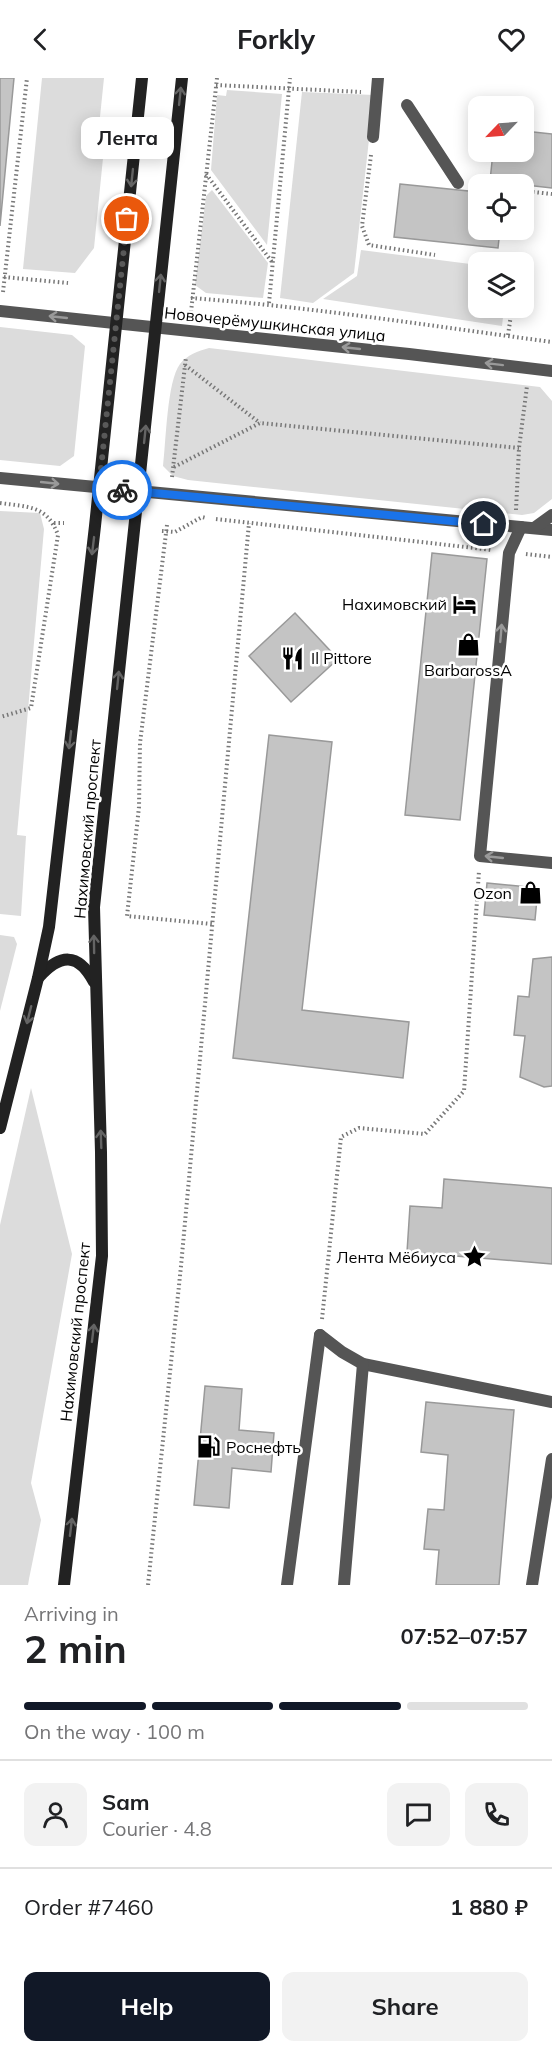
<!DOCTYPE html>
<meta charset="utf-8">
<style>
body{margin:0;font-family:Mulish,sans-serif;background:#f2f2f2;color:#202124;height:100vh;display:flex;flex-direction:column;font-size:22px;white-space:nowrap}
*{box-sizing:border-box;margin:0}
p{font-size:20px;color:#757577}
.icon{flex:none;width:33px;height:33px;fill:none;stroke:currentColor;stroke-width:2;stroke-linecap:round;stroke-linejoin:round}
.map{position:relative;height:1507px;overflow:hidden}
.drawer{display:flex;flex-direction:column;background:#fff;flex:1}
.drawer>*{flex:none}
.needle{width:39px;rotate:245deg}
.controls{position:absolute;left:468px;top:18px;display:grid;gap:12px}
.controls a{display:grid;place-items:center;width:66px;height:66px;border-radius:12px;background:#fff;box-shadow:0 3px 15px #0003;font-size:30px}
.pin{position:absolute;display:grid;place-items:center;width:51px;height:51px;color:#fff;margin:-26px;border:3px solid #fff;border-radius:50%;box-shadow:0 2px 6px #0007}
.courier{position:absolute;display:grid;place-items:center;width:60px;height:60px;margin:-30px;border:4px solid #1a73e8;border-radius:50%;background:#fff;color:#222;box-shadow:0 2px 8px #0007}
.bubble{position:absolute;height:42px;border-radius:12px;background:#fff;box-shadow:0 3px 15px #0003;font-size:20px;font-weight:700;line-height:42px;text-align:center}
.overview em{font-style:normal;font-weight:700}
.overview div{display:flex;flex-direction:column-reverse}
.overview{display:flex;align-items:center;justify-content:space-between;height:102px;padding:0 24px}
h1{font-size:39px;font-weight:700;line-height:45px}
.bar{display:grid;grid-template-columns:repeat(4,1fr);gap:9px 6px;align-content:center;height:72px;padding:0 24px}
.bar i{height:8px;border-radius:4px;background:#e0e0e0}
.bar .on{background:#111827}
.bar p{grid-column:span 4}
.line{display:flex;align-items:center;gap:15px;padding:0 24px;border-top:2px solid #e0e0e0}
.line div{flex:1}
.round{display:grid;place-items:center;flex:none;width:63px;height:63px;border-radius:12px;background:#f2f2f2}
.primary-button{display:flex;gap:12px;margin-top:auto;padding:12px 24px}
.primary-button a{flex:1;height:69px;border-radius:12px;background:#111827;color:#fff;font-size:24px;font-weight:700;line-height:69px;text-align:center}
.primary-button a+a{background:#f2f2f2;color:#202124}
header{display:flex;justify-content:space-between;align-items:center;height:78px;padding:0 24px;background:#fff;font-size:27px;font-weight:700}
.map>svg:first-child{display:block}
.green{fill:#dcdcdc}
.building{fill:#c4c4c4;stroke:#999;stroke-width:1.5}
.lines{fill:none;stroke-linecap:round;stroke-linejoin:round}
.path{stroke:#777;stroke-width:4;stroke-dasharray:1.5 3;stroke-linecap:butt}
.service{stroke:#555;stroke-width:12}
.tertiary{stroke:#555;stroke-width:12}
.secondary{stroke:#222;stroke-width:12}
.oneway{stroke:#646464}
.oneway2{stroke:#999}
.done{stroke:#595959;stroke-width:6;stroke-dasharray:0 10.8}
.route{stroke:#1a73e8;stroke-width:8}
.labels{text-anchor:middle;stroke-width:5;stroke-linejoin:round;paint-order:stroke}
.street-label{font-size:16px;fill:#000;stroke:#fff}
.poi-label{font-size:16px;fill:#000;stroke:#fff;text-anchor:end}
</style>
<header><svg class="icon" aria-label="back" viewBox="0 0 24 24"><path d="M15 5l-7 7 7 7"/></svg>Forkly<svg class="icon" aria-label="heart" viewBox="0 0 24 24"><path d="M12 20l-8-8c-3-5 5-10 8-4 3-6 11-1 8 4z"/></svg></header>
<div class="map">
<svg width="552" height="1507" viewBox="0 0 552 1507">
<rect width="100%" height="100%" fill="#fff"/>
<g class="green">
<path d="M 42,0 L 104,0 L 97,68 L 104,70 L 94,170 L 75,195 L 23,191 Z"/>
<path d="M 227,12 L 282,16 L 267,167 L 211,92 L 217,17 L 226,18 Z"/>
<path d="M 302,14 L 374,17 L 354,195 L 313,225 L 280,220 Z"/>
<path d="M 212,112 L 268,185 L 263,220 L 206,215 L 195,207 L 206,118 Z"/>
<path d="M 361,172 L 478,187 L 478,230 L 504,230 L 502,248 L 323,221 L 357,198 Z"/>
<path d="M 0,249 L 72,257 L 85,268 L 74,378 L 60,388 L 0,382 Z"/>
<path d="M 209,270 L 540,309 L 552,323 L 552,421 L 534,435 L 522,437 L 188,402 L 173,398 L 163,388 C 166,364 167,303 180,286 C 187,277 198,273 209,270 Z"/>
<path d="M 0,433 L 40,435 L 44,451 L 17,757 L 26,758 L 21,838 L 0,836 Z"/>
<path d="M 0,857 L 14,859 L 17,866 L 0,933 Z"/>
<path d="M 31,1010 L 72,1176 L 31,1405 L 41,1442 L 29,1501 L 28,1507 L 0,1507 L 0,1147 Z"/>
</g>
<g class="building">
<path d="M 0,0 L 14,0 L 0,148 Z"/>
<path d="M 524,53 L 552,56 L 552,110 L 490,103 L 493,74 L 524,74 Z"/>
<path d="M 400,106 L 478,114 L 478,152 L 500,152 L 498,170 L 394,159 Z"/>
<path d="M 432,475 L 487,481 L 460,742 L 405,737 Z"/>
<path d="M 295,535 L 338,581 L 291,624 L 249,578 Z"/>
<path d="M 269,657 L 332,664 L 302,932 L 409,944 L 403,1000 L 233,980 Z"/>
<path d="M 487,805 L 538,810 L 535,842 L 484,837 Z"/>
<path d="M 552,879 L 552,1008 L 544,1009 L 520,999 L 525,958 L 514,957 L 518,918 L 529,919 L 533,881 Z"/>
<path d="M 444,1101 L 552,1110 L 552,1186 L 407,1174 L 410,1128 L 442,1130 Z"/>
<path d="M 205,1308 L 242,1311 L 239,1352 L 274,1355 L 271,1394 L 232,1390 L 229,1430 L 194,1427 Z"/>
<path d="M 426,1324 L 514,1332 L 499,1507 L 436,1507 L 439,1472 L 424,1471 L 428,1431 L 444,1432 L 448,1377 L 421,1374 Z"/>
</g>
<g class="lines">
<g class="path">
<path d="M 216,7 L 361,14"/>
<path d="M 371,77 L 362,148 L 369,167 L 435,177"/>
<path d="M 206,96 L 272,184"/>
<path d="M 524,113 L 552,116"/>
<path d="M 4,199 L 68,205"/>
<path d="M 3,214 L 27,0"/>
<path d="M 191,220 C 312,229 432,248 552,264"/>
<path d="M 269,225 L 290,0"/>
<path d="M 191,234 L 217,0"/>
<path d="M 508,257 L 512,230"/>
<path d="M 185,287 L 260,345"/>
<path d="M 174,389 L 260,345 L 519,370"/>
<path d="M 172,399 L 186,279"/>
<path d="M 0,425 C 28,429 47,427 58,457 L 31,630 L 0,639"/>
<path d="M 516,432 L 519,370 L 527,308"/>
<path d="M 216,441 L 492,472"/>
<path d="M 54,445 L 64,445"/>
<path d="M 167,447 L 140,665 L 139,729 L 127,838 L 212,846"/>
<path d="M 162,453 L 175,454 L 202,439 L 206,440"/>
<path d="M 526,476 L 552,479"/>
<path d="M 322,1241 L 341,1059 L 359,1050 L 425,1056 L 464,1013 L 479,793"/>
<path d="M 148,1507 L 181,1188 L 249,445"/>
</g>
<g class="service">
<path d="M 407,27 L 458,105"/>
<path d="M 373,59 L 378,0"/>
<path d="M 521,449 L 509,475 L 480,778 L 552,785"/>
<path d="M 320,1257 L 342,1274 L 363,1286 L 552,1324"/>
<path d="M 287,1507 L 320,1257"/>
<path d="M 344,1507 L 363,1286"/>
<path d="M 532,1507 L 552,1381"/>
</g>
<g class="tertiary">
<path d="M 0,233 L 409,276 L 552,293"/>
<path d="M 0,400 L 552,452"/>
<path d="M 534,450 L 552,437"/>
</g>
<g class="secondary">
<path d="M 39,899 C 60,876 78,874 94,904"/>
<path d="M 0,1050 L 38,900 L 49,849 L 95,448 L 142,0"/>
<path d="M 64,1507 L 102,1178 L 101,1074 L 94,829 L 182,0"/>
</g>
</g>
<defs><path id="oneway-shaft" d="M-6 0H5M1.5-3L5.5 0L1.5 3" fill="none" stroke-width="1.6" stroke-linecap="round" stroke-linejoin="round" transform="scale(1.5)"/></defs>
<g class="oneway">
<use href="#oneway-shaft" transform="translate(180 18) rotate(-84)"/>
<use href="#oneway-shaft" transform="translate(132 100) rotate(96)"/>
<use href="#oneway-shaft" transform="translate(160 205) rotate(-84)"/>
<use href="#oneway-shaft" transform="translate(145 356) rotate(-84)"/>
<use href="#oneway-shaft" transform="translate(93 468) rotate(97)"/>
<use href="#oneway-shaft" transform="translate(118 602) rotate(-84)"/>
<use href="#oneway-shaft" transform="translate(70 662) rotate(97)"/>
<use href="#oneway-shaft" transform="translate(94 866) rotate(-91)"/>
<use href="#oneway-shaft" transform="translate(29 937) rotate(104)"/>
<use href="#oneway-shaft" transform="translate(101 1061) rotate(-92)"/>
<use href="#oneway-shaft" transform="translate(93 1255) rotate(-83)"/>
<use href="#oneway-shaft" transform="translate(71 1449) rotate(-83)"/>
</g>
<g class="oneway2">
<use href="#oneway-shaft" transform="translate(58 239) rotate(-174)"/>
<use href="#oneway-shaft" transform="translate(351 270) rotate(-174)"/>
<use href="#oneway-shaft" transform="translate(494 286) rotate(-173)"/>
<use href="#oneway-shaft" transform="translate(50 405) rotate(6)"/>
<use href="#oneway-shaft" transform="translate(501 555) rotate(-85)"/>
<use href="#oneway-shaft" transform="translate(494 779) rotate(-174)"/>
</g>
<g class="lines">
<path class="done" d="M 122,412 L 99,410 L 127,141"/>
<path class="route" d="M 122,412 L 484,446"/>
</g>
<defs>
<symbol id="hotel-bare" viewBox="-9 -9 18 18"><path d="M-6-4.5h1.5V1H6V5H4.5V3h-9V5H-6ZM-4 0a1.8 1.8 0 1 1 3.6 0ZM.5 0V-2.5h3Q6-2.5 6 0Z" fill="#000" stroke="#fff" stroke-width="2.5" paint-order="stroke"/></symbol>
<symbol id="shop-bare" viewBox="-9 -9 18 18"><path d="M-5-2.5h2.3a2.7 3.5 0 0 1 5.4 0H5L5.5 6h-11ZM-1.5-2.5h3a1.5 2.3 0 0 0-3 0Z" fill="#000" stroke="#fff" stroke-width="2.5" paint-order="stroke"/></symbol>
<symbol id="restaurant-bare" viewBox="-9 -9 18 18"><path d="M-5-6h1v4h1v-4h1v4h1v-4h1v5L-1.5 .5V6h-2V.5L-5-1ZM5-6V6H3V1.5H1.5Q1.5-4 5-6Z" fill="#000" stroke="#fff" stroke-width="2.5" paint-order="stroke"/></symbol>
<symbol id="sight-bare" viewBox="-9 -9 18 18"><path d="M0-6L1.8-2.2L6-1.7L2.9 1.2L3.7 5.4L0 3.3L-3.7 5.4L-2.9 1.2L-6-1.7L-1.8-2.2Z" fill="#000" stroke="#fff" stroke-width="2.5" paint-order="stroke"/></symbol>
<symbol id="fuel-bare" viewBox="-9 -9 18 18"><path d="M-5.5-6h7V0h2V4h1.3V-2.5L3-4.5l.8-.8L6-3V5H2.5V1h-1V6h-7ZM-4.2-4.7v3.2H.2V-4.7Z" fill="#000" stroke="#fff" stroke-width="2.5" paint-order="stroke"/></symbol>
</defs>
<g fill-rule="evenodd">
<use href="#hotel-bare" x="448" y="510" width="33" height="33"/>
<use href="#shop-bare" x="452" y="550" width="33" height="33"/>
<use href="#restaurant-bare" x="276" y="564" width="33" height="33"/>
<use href="#shop-bare" x="514" y="798" width="33" height="33"/>
<use href="#sight-bare" x="458" y="1162" width="33" height="33"/>
<use href="#fuel-bare" x="192" y="1352" width="33" height="33"/>
</g>
<g class="labels">
<g class="street-label">
<text transform="translate(275 246) rotate(6)" y="6">Новочерёмушкинская улица</text>
<text transform="translate(87 751) rotate(-85)" y="6">Нахимовский проспект</text>
<text transform="translate(75 1254) rotate(-84)" y="6">Нахимовский проспект</text>
</g>
<g class="poi-label">
<text x="447" y="532">Нахимовский</text>
<text x="311" y="586" text-anchor="start">Il Pittore</text>
<text x="468" y="598" text-anchor="middle">BarbarossA</text>
<text x="512" y="821">Ozon</text>
<text x="456" y="1185">Лента Мёбиуса</text>
<text x="226" y="1375" text-anchor="start">Роснефть</text>
</g>
</g>
</svg>
<div class="controls">
<a><svg class="needle" viewBox="-14 -14 28 28"><path d="M0-13l5 13h-10z" fill="#e53935"/><path d="M0 13l5-13h-10z" fill="#757577"/></svg></a>
<a><svg class="icon" aria-label="locate" viewBox="0 0 24 24"><circle cx="12" cy="12" r="6"/><path d="M12 2v4M12 18v4M2 12h4M18 12h4"/></svg></a>
<a><svg class="icon" aria-label="layers" viewBox="0 0 24 24"><path d="M12 4l9 5-9 5-9-5zM3 14l9 5 9-5"/></svg></a>
</div>
<div class="pin" style="left:127px;top:141px;background:#ea580c"><svg class="icon" aria-label="bag" viewBox="0 0 24 24"><path d="M5 8h14l-1 12H6zM9 8a3 3 0 0 1 6 0"/></svg></div>
<div class="pin" style="left:484px;top:446px;background:#1f2937"><svg class="icon" aria-label="home" viewBox="0 0 24 24"><path d="M3 11l9-7 9 7M6 9v11h12V9"/></svg></div>
<div class="courier" style="left:122px;top:412px"><svg class="icon" aria-label="bike" viewBox="0 0 24 24"><circle cx="6" cy="16" r="4"/><circle cx="18" cy="16" r="4"/><path d="M6 16l4-8h5l3 8M10 8l3 8H6M13 5h3"/></svg></div>
<div class="bubble" style="left:81px;top:39px;width:93px">Лента</div>
</div>
<section class="drawer">
<div class="overview"><div><h1>2 min</h1><p>Arriving in</p></div><em>07:52–07:57</em></div>
<div class="bar"><i class="on"></i><i class="on"></i><i class="on"></i><i></i><p>On the way · 100 m</p></div>
<div class="line" style="height:108px"><a class="round"><svg class="icon" aria-label="person" viewBox="0 0 24 24"><circle cx="12" cy="8" r="4"/><path d="M4 21q1-7 8-7t8 7"/></svg></a><div><b>Sam</b><p>Courier · 4.8</p></div><a class="round"><svg class="icon" aria-label="chat" viewBox="0 0 24 24"><path d="M4 5h16v11H9l-5 4z"/></svg></a><a class="round"><svg class="icon" aria-label="phone" viewBox="0 0 24 24"><path d="M5 4h4l2 5-3 2q2 4 5 5l2-3 5 2v4C11 20 4 13 5 4z"/></svg></a></div>
<div class="line" style="height:78px"><div>Order #7460</div><b>1 880 ₽</b></div>
<div class="primary-button"><a>Help</a><a>Share</a></div>
</section>
